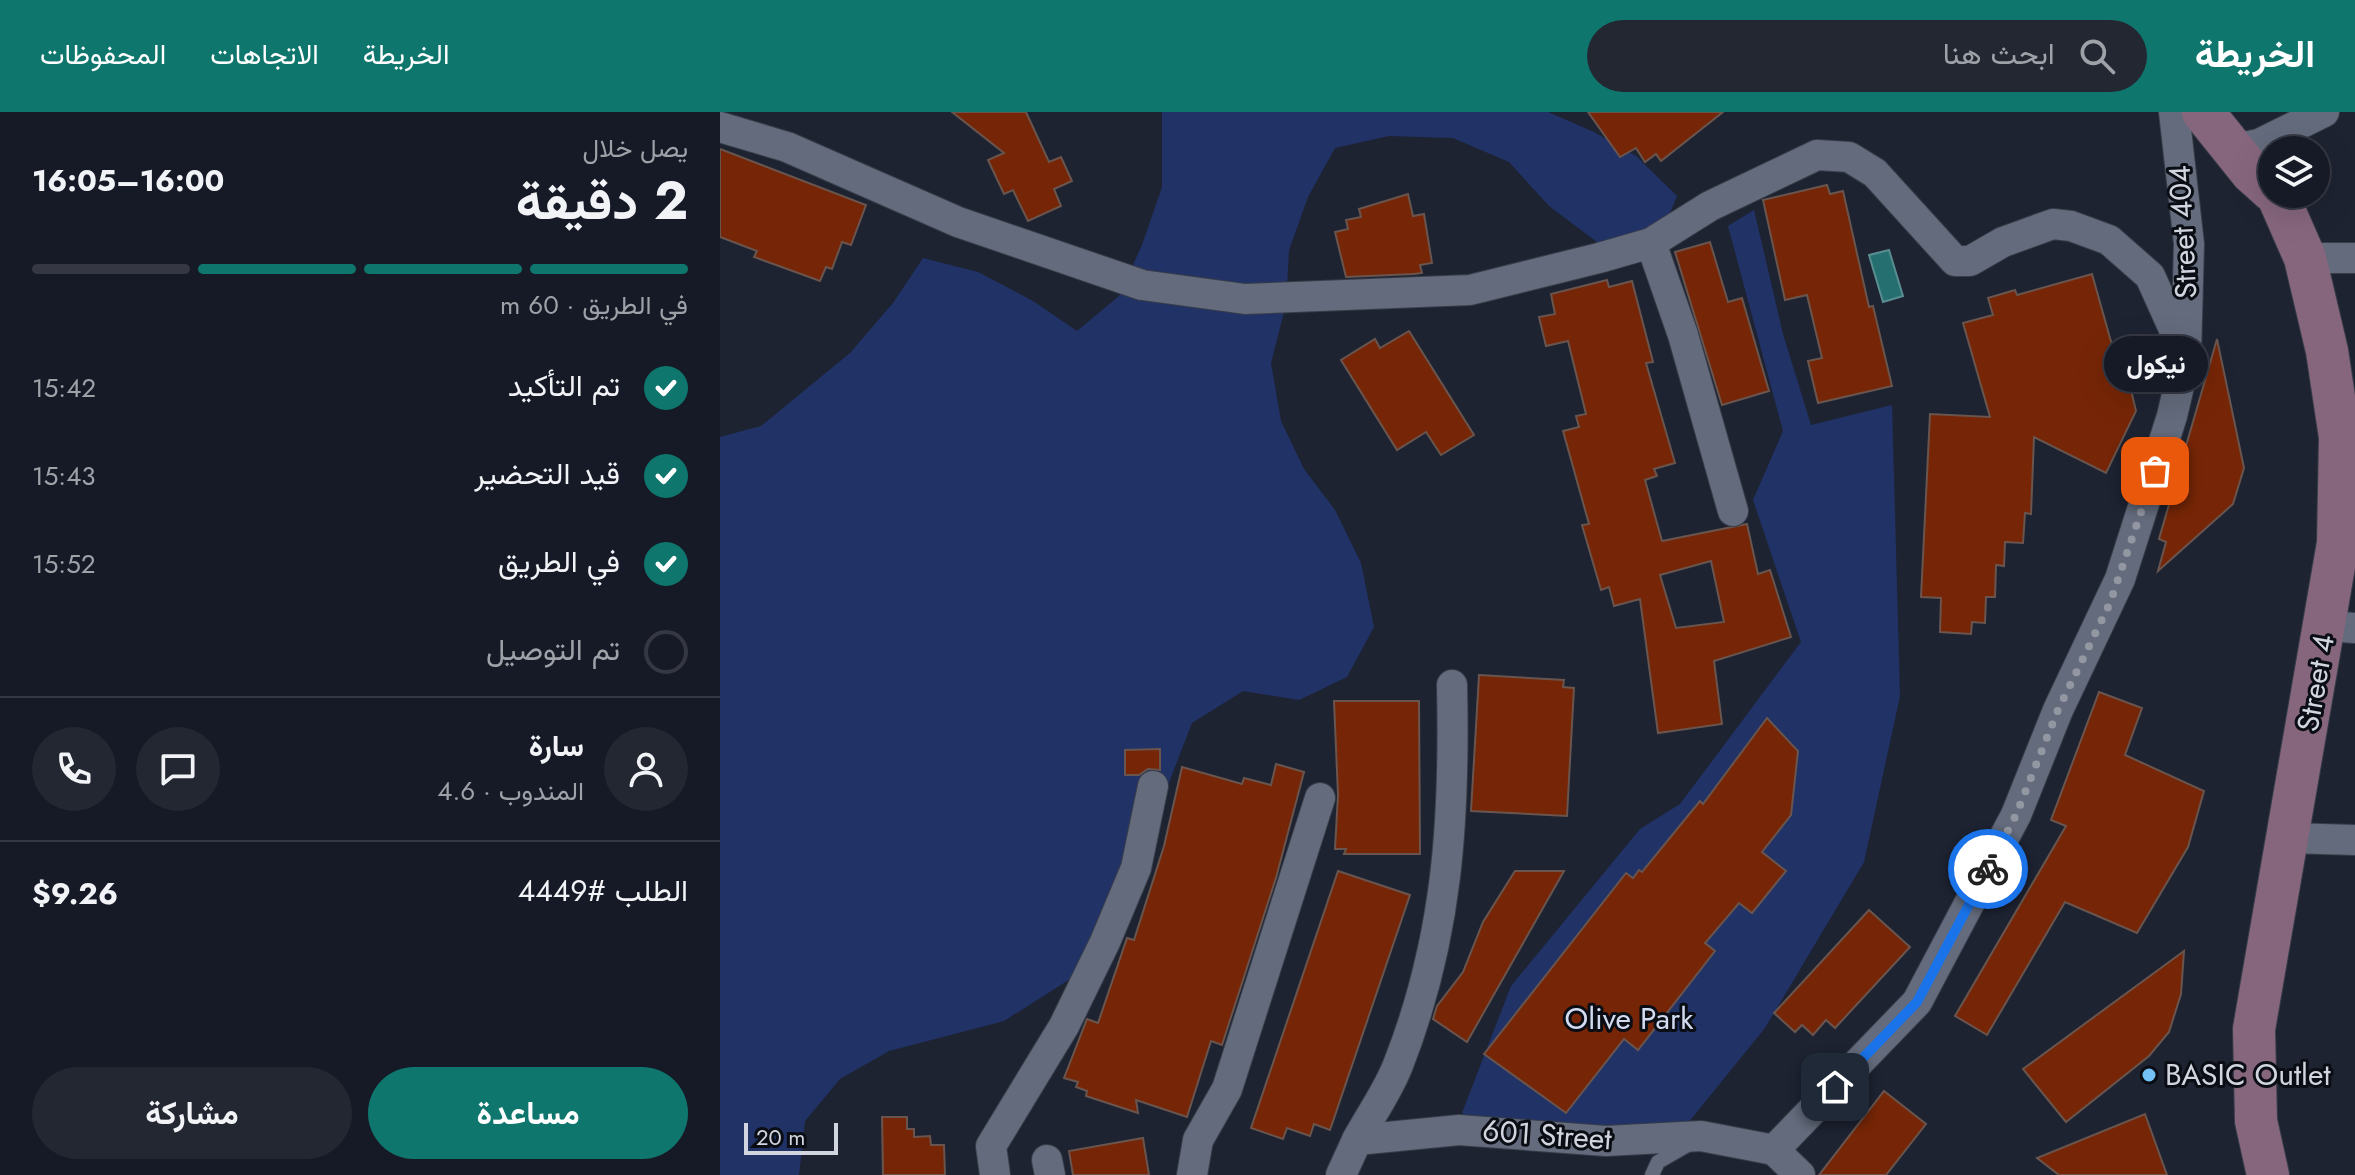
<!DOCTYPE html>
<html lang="ar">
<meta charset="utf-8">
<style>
body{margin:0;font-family:Jost,Vazirmatn,sans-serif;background:#232732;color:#f1f3f6;direction:rtl;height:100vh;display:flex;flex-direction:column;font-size:30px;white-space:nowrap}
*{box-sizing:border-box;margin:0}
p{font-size:26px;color:#9ea1a7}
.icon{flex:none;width:44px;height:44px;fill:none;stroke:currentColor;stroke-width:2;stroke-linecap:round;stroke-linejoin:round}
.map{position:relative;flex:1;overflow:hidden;direction:ltr}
.sheet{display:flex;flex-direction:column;background:#161a26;width:720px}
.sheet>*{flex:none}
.tools{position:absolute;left:1538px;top:24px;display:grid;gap:16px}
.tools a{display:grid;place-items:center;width:72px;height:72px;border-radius:50%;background:#161a26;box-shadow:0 8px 32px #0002,0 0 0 2px #353843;font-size:40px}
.scale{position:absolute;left:24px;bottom:20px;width:94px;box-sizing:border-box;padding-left:8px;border:4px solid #d1d5df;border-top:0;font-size:22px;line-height:28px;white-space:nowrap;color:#d1d5df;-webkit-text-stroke:6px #0a0d13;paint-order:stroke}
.pin{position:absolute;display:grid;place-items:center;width:68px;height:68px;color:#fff;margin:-34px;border-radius:16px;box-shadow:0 4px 12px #0006}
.courier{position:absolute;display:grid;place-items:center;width:80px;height:80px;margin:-40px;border:6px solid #1a73e8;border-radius:50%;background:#fff;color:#222;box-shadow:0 2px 10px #0007}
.bubble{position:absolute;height:56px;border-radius:28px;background:#161a26;box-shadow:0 8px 32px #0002,0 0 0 2px #353843;font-size:26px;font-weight:700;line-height:56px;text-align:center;direction:rtl}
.summary em{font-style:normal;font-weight:700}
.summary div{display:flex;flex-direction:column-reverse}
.summary{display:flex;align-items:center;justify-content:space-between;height:136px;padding:0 32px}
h1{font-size:52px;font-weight:700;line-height:60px}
.bar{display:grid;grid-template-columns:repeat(4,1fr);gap:12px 8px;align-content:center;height:96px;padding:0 32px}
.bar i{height:10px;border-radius:6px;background:#353843}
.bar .active{background:#0f766e}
.bar p{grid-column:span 4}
.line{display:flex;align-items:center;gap:20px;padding:0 32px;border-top:2px solid #353843}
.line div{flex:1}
.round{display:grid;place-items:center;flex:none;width:84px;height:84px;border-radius:42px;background:#232732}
ol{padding:0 32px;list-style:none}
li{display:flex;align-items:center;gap:24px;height:88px}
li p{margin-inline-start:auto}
li .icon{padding:8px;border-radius:50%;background:#0f766e;color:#fff;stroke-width:4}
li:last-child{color:#9ea1a7}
li i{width:44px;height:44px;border:4px solid #353843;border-radius:50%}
.primary-button{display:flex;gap:16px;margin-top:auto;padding:16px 32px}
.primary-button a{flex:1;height:92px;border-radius:48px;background:#0f766e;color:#fff;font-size:32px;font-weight:700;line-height:92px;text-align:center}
.primary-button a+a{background:#232732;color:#f1f3f6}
header{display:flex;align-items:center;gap:48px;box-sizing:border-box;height:112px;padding:0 40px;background:#0f766e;color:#fff}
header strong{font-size:38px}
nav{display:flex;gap:44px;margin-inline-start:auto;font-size:28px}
.search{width:560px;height:72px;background:#232732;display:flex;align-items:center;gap:20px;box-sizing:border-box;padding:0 28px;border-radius:44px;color:#9ea1a7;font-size:30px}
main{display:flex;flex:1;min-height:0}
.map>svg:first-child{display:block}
.green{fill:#213267}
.water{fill:#266f70;stroke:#598e91;stroke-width:2}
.building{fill:#762606;stroke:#69554e;stroke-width:2;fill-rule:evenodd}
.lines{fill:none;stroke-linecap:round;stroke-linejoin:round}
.lane-casing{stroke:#383d49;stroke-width:16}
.street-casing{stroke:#383d49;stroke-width:32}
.secondary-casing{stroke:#383d49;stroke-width:44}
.lane{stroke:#636b7c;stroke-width:14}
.street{stroke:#636b7c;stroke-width:30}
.secondary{stroke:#86667d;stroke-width:42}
.done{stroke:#9297a2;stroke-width:8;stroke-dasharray:0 14.4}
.route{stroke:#1a73e8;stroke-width:10}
.poi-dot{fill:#73c1f6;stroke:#0a0d13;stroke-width:3}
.labels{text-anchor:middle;stroke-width:6;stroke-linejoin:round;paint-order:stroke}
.street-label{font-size:30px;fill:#d1d5df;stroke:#0a0d13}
.park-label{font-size:30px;fill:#d2dbf0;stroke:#0a0d13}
.poi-label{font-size:30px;fill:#d1d5df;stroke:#0a0d13;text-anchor:start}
</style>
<header>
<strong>الخريطة</strong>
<div class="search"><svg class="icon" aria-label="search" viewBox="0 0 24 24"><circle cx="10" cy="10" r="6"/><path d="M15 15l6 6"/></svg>ابحث هنا</div>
<nav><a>الخريطة</a><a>الاتجاهات</a><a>المحفوظات</a></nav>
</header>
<main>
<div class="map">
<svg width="1635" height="1063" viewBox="0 0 1635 1063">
<rect width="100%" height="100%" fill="#1e2332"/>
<g class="green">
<path d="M 442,0 L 828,0 L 874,20 L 916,44 L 957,84 L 935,136 L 877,130 L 829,94 L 789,50 L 733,26 L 669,24 L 615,36 L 588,85 L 569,138 L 566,192 L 551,251 L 561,309 L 584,357 L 615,398 L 641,451 L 654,515 L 627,565 L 579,588 L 523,579 L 472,611 L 380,848 L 284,909 L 169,939 L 120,967 L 85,1009 L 79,1063 L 0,1063 L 0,325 L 41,314 L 130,241 L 173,191 L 203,146 L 258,160 L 313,189 L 357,219 L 399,184 L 422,133 L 442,75 Z"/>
<path d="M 1034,98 L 1063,222 L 1091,313 L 1172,293 L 1180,584 L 1144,750 L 1045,916 L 959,1022 L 774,1024 L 742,1001 L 791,874 L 920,717 L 960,692 L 1081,530 L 1033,388 L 1063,319 L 1008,114 Z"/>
</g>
<path class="water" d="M 1169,138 L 1183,184 L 1163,190 L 1149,143 Z"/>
<g class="building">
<path d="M 232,0 L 306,0 L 329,50 L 341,45 L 352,69 L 334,77 L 341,94 L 308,109 L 293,78 L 284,82 L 268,48 L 284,41 Z"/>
<path d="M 868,0 L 1003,0 L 941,49 L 936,42 L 925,50 L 916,36 L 900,45 Z"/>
<path d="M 0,37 L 146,93 L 131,133 L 122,130 L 112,157 L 106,155 L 100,169 L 34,145 L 37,139 L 0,125 Z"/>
<path d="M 1107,73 L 1110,82 L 1123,79 L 1149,195 L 1153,194 L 1172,274 L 1098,291 L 1088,249 L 1102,246 L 1087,183 L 1065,188 L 1043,88 Z"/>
<path d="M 688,82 L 693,104 L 704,102 L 712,151 L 700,153 L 702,161 L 694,162 L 626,165 L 615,120 L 628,117 L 626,108 L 641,105 L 639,97 Z"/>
<path d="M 990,130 L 1008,190 L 1022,186 L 1049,279 L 1002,293 L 955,140 Z"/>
<path d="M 1372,162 L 1399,258 L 1406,257 L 1416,299 L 1386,361 L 1314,325 L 1311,402 L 1305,401 L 1303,431 L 1285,430 L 1284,454 L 1276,453 L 1275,485 L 1266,485 L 1265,511 L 1252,510 L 1251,522 L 1220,520 L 1221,486 L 1201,485 L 1210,302 L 1270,305 L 1243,211 L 1273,203 L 1268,186 L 1295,178 L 1297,183 Z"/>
<path d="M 887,168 L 889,175 L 912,169 L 933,250 L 926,251 L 955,351 L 934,357 L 937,364 L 925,368 L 942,429 L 1027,412 L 1038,462 L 1050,458 L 1071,525 L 994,549 L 1002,612 L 938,621 L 920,487 L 894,494 L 889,475 L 881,478 L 862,413 L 869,412 L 843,319 L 859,315 L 856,304 L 866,302 L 848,229 L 826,234 L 819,205 L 835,202 L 831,182 ZM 991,449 L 1004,510 L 956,516 L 940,463 Z"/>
<path d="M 689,219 L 754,323 L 721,343 L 706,320 L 677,338 L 621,248 L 655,227 L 660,236 Z"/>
<path d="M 1497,227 L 1524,356 L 1513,392 L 1438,459 L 1446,430 L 1439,427 Z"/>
<path d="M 759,563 L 844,568 L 843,575 L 854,576 L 847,704 L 751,699 Z"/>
<path d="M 1379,580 L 1422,596 L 1405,643 L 1484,679 L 1468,735 L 1417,821 L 1345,790 L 1267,923 L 1235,904 L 1346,714 L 1331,708 Z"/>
<path d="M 614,589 L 699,589 L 700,742 L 624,742 L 626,737 L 615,737 L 618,683 Z"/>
<path d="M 1047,606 L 1078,639 L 1071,703 L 1042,740 L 1066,759 L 1032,801 L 1019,791 L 985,831 L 995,839 L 918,938 L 904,927 L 846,1001 L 764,942 L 906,761 L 913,766 L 919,758 L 922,760 L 980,689 L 983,692 Z"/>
<path d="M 440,637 L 440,658 L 428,657 L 419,663 L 405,663 L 405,638 Z"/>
<path d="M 556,652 L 584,660 L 556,766 L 502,933 L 491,929 L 467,1005 L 416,988 L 418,1001 L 366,984 L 367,979 L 356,975 L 358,970 L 344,966 L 367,907 L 378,911 L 407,826 L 414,828 L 444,734 L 462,655 L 522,672 L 524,666 L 551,673 Z"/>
<path d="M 618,759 L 690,783 L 610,1018 L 594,1012 L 590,1024 L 567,1016 L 563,1027 L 531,1016 Z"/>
<path d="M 795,759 L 844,759 L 747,930 L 713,907 L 717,894 L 743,860 L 763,810 Z"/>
<path d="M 1149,798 L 1190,835 L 1115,916 L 1106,908 L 1093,923 L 1082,913 L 1075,920 L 1054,901 Z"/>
<path d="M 1464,839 L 1461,882 L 1449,920 L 1429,944 L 1346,1010 L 1303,957 Z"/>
<path d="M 1164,979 L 1206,1012 L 1166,1063 L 1099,1063 Z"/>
<path d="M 1425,1002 L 1447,1063 L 1339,1063 L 1317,1046 Z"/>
<path d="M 162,1005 L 187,1005 L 187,1017 L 194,1017 L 194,1025 L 210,1024 L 211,1033 L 224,1033 L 225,1063 L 163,1063 Z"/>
<path d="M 423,1026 L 429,1063 L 353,1063 L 349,1039 Z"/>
</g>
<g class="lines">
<defs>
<path id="lane" d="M 932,1063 L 938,1050 L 971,1031"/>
<g id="street">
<path d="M 0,15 L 67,35 L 238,110 L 422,173 L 525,187 L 750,178 L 879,146 L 931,131 L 990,94 L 1097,43 L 1129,45 L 1155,61 L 1235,149 L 1250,149 L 1283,130 L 1333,112 L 1351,114 L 1389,128 L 1430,164 L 1466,244"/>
<path d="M 1515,37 L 1539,32 L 1604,0"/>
<path d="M 931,131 L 963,223 L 1013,399"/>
<path d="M 1585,146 L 1635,146"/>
<path d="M 1606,514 L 1635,516"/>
<path d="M 1569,726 L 1635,728"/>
<path d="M 637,1028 C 650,1004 668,979 678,953 C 728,826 735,707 732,573"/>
<path d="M 1054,1038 L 1197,890 L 1296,703 L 1338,598 L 1400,467 L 1452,304 L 1466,244 L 1469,132 L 1454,0"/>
<path d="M 1054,1038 L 1080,1063"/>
<path d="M 327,1048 L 330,1063"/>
<path d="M 275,1063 L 271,1034 L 344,914 L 385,830 L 416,756 L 433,674"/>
<path d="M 472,1063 L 478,1028 L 507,977 L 600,686"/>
<path d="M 621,1063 L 637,1028 L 739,1018 L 886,1029 L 981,1024 L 1054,1038"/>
</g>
<g id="secondary">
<path d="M 1483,0 L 1532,61 L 1552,79"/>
<path d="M 1548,1063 L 1536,1009 L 1534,917 L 1618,431 L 1620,325 L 1607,239 L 1585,146 L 1557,82"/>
</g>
</defs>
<use href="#lane" class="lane-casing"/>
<use href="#street" class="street-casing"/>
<use href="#secondary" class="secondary-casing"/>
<use href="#lane" class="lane"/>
<use href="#street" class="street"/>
<use href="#secondary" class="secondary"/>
</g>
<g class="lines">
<path class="done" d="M 1268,757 L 1296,703 L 1338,598 L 1390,491 L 1435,359"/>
<path class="route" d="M 1115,975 L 1197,890 L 1268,757"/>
</g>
<circle class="poi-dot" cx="1429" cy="963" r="8"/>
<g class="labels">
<g class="street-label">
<text transform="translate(1463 120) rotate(-93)" y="10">Street 404</text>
<text transform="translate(1596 571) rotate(-80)" y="10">Street 4</text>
<text transform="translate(827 1023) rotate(4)" y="10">601 Street</text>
</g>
<g class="park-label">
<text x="909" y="917">Olive Park</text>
</g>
<g class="poi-label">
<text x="1445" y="973">BASIC Outlet</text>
</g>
</g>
</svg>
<div class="tools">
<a><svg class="icon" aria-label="layers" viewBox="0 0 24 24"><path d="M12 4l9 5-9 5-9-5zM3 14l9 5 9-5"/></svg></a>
</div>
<div class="scale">20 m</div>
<div class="pin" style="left:1435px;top:359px;background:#ea580c"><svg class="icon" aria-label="bag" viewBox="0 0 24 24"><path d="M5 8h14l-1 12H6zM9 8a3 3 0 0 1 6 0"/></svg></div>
<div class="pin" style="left:1115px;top:975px;background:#1f2937"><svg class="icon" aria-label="home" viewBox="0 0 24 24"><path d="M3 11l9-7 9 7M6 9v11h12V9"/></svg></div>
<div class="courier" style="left:1268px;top:757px"><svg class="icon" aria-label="bike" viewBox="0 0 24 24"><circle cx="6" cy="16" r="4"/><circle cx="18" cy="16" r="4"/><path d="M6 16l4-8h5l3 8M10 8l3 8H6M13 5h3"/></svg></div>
<div class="bubble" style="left:1384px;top:224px;width:104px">نيكول</div>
</div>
<section class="sheet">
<div class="summary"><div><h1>2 دقيقة</h1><p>يصل خلال</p></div><em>16:00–16:05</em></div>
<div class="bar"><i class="active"></i><i class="active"></i><i class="active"></i><i></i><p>في الطريق · 60 m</p></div>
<ol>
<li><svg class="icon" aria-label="check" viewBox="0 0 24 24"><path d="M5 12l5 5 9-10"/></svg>تم التأكيد<p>15:42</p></li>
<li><svg class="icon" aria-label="check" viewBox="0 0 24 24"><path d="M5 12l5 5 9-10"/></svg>قيد التحضير<p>15:43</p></li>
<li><svg class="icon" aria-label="check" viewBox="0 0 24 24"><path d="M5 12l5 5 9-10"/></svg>في الطريق<p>15:52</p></li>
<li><i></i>تم التوصيل</li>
</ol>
<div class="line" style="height:144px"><a class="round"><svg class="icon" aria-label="person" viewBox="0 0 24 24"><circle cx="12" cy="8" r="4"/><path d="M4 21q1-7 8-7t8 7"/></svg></a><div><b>سارة</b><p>المندوب · 4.6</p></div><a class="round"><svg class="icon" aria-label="chat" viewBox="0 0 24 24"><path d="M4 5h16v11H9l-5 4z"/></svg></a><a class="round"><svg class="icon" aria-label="phone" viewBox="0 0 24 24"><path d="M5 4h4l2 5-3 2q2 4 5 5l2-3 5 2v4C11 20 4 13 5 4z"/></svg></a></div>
<div class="line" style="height:104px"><div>الطلب #4449</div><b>$9.26</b></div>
<div class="primary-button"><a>مساعدة</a><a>مشاركة</a></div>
</section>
</main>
